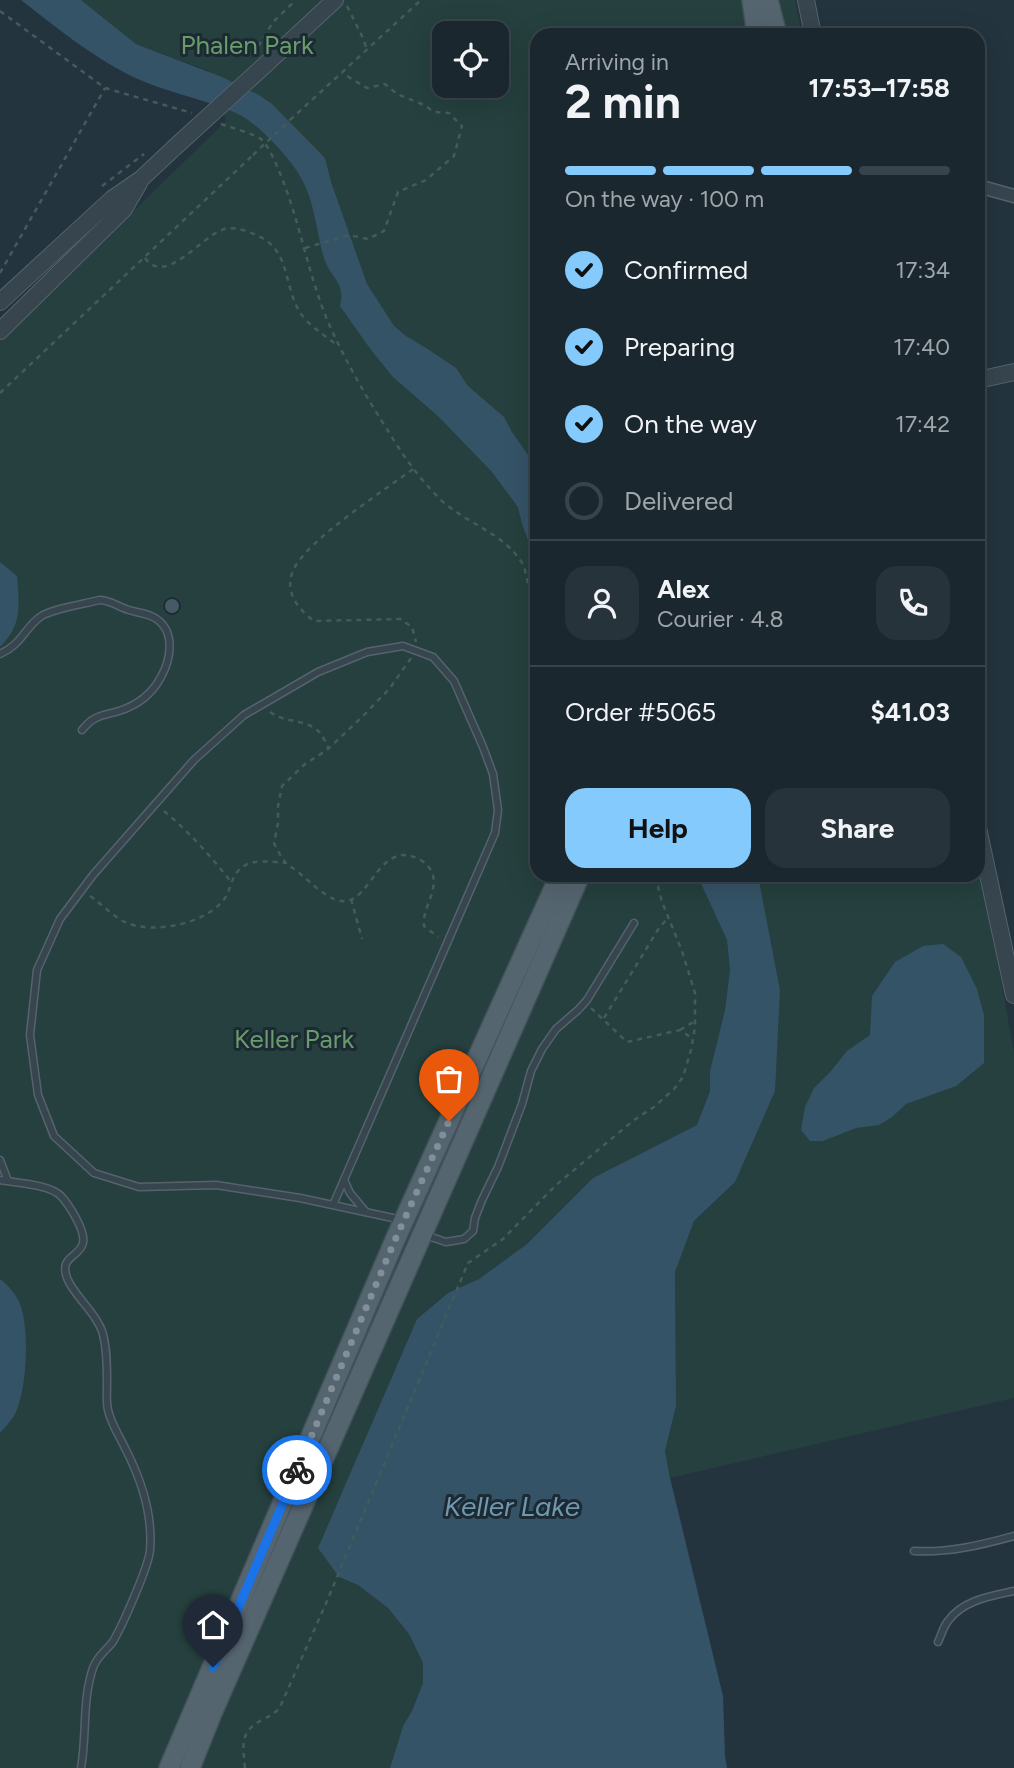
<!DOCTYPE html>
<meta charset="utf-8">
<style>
body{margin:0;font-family:Figtree,sans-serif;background:#27333b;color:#f1f3f6;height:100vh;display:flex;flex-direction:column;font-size:26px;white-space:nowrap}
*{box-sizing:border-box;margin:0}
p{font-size:23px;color:#9fa5aa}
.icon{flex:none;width:38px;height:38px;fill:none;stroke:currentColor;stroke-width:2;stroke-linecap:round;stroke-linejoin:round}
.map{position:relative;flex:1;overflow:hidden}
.side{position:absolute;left:530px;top:28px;width:455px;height:854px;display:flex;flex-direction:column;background:#1a272f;border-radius:21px;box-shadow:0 7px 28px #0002,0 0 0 2px #38444b}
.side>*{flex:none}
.buttons{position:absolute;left:432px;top:21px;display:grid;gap:14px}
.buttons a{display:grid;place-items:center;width:77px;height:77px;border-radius:14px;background:#1a272f;box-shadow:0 7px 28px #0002,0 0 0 2px #38444b;font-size:35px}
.pin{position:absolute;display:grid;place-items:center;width:60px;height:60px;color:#fff;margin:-72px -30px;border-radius:50% 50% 50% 0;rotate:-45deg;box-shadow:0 0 7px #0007}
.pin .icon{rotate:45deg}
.courier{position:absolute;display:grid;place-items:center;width:70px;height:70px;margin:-35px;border:5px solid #1a73e8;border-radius:50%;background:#fff;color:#222;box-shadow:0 2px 9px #0007}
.headline em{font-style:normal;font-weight:700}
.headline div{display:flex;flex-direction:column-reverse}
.headline{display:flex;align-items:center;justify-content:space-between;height:119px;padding:0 35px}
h1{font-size:46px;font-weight:700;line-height:52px}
.bar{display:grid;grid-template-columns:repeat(4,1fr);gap:10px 7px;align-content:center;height:84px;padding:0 35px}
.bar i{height:9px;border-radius:5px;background:#38444b}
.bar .active{background:#85cafd}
.bar p{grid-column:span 4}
.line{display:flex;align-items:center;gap:18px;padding:0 35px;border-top:2px solid #38444b}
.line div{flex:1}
.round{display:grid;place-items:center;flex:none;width:74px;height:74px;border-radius:21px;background:#27333b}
ol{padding:0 35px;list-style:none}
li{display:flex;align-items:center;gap:21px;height:77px}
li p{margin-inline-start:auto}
li .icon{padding:7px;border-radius:50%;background:#85cafd;color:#111;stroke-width:4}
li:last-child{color:#9fa5aa}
li i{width:38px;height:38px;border:4px solid #38444b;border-radius:50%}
.button{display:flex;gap:14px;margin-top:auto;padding:14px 35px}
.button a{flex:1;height:80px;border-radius:21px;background:#85cafd;color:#111;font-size:28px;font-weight:700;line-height:80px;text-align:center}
.button a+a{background:#27333b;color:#f1f3f6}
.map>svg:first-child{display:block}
.green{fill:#25403e;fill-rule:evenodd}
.water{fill:#355367}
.building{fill:#465a65;stroke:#1e2c36;stroke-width:2}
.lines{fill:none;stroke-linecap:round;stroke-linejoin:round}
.service-casing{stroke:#55636d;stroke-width:9}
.minor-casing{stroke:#55636d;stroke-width:15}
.tertiary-casing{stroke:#55636d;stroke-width:18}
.primary-casing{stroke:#43515b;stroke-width:22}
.path{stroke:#435c5a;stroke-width:2.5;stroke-dasharray:5 5;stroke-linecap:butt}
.service{stroke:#37454f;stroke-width:6}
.minor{stroke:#37454f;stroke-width:12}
.tertiary{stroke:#37454f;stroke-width:16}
.primary{stroke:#55656f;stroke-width:19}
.tertiary-bridge-casing{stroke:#55636d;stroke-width:18;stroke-linecap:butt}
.path-bridge{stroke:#435c5a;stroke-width:2.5;stroke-dasharray:5 5;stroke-linecap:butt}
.tertiary-bridge{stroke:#37454f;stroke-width:16}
.done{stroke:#818f99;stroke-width:7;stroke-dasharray:0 12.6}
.route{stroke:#1a73e8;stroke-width:9}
.labels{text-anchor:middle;stroke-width:6;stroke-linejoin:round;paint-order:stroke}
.park-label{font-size:26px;fill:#699c6b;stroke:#1c2a34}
.water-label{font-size:28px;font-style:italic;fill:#7197af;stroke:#1c2a34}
</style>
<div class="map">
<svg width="1014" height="1768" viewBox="0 0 1014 1768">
<rect width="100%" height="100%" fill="#23343f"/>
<g class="green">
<path d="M 81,0 L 795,0 L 802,35 L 537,35 L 537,875 L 697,875 L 727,940 L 730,970 L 725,1010 L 710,1071 L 710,1091 L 697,1125 L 593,1178 L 527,1244 L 479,1279 L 448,1293 L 417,1319 L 319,1547 L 339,1577 L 358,1585 L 388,1608 L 409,1634 L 423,1663 L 423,1683 L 412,1711 L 403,1726 L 390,1768 L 0,1768 L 0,341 L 226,121 L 220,97 L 209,71 L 136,44 ZM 444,33 L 497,33 L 497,86 L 444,86 Z"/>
<path d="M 978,870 L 995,947 L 1014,1053 L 1014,1398 L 670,1478 L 665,1451 L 676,1406 L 675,1272 L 694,1221 L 735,1182 L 780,990 L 758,875 L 978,875 Z"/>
</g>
<g class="water">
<path d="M 21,0 L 81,0 L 136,44 L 222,77 L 259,95 L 272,104 L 325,158 L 331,182 L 367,284 L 394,326 L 406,336 L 426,348 L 456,368 L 468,386 L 504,417 L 512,432 L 537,468 L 537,564 L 522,524 L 518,507 L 492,472 L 439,417 L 393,377 L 371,350 L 340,306 C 346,282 330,278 324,258 C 316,231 315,201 300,176 C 289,157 257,122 236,113 C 202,98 164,92 131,76 C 91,56 56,27 21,0 Z"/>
<path d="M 0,562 L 17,576 C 19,606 23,624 0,647 Z"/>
<path d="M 697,875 L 758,875 L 780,990 L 775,1091 L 735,1182 L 694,1221 L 675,1272 L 676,1406 L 665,1451 L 670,1478 L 723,1696 L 725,1756 L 727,1768 L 390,1768 L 403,1726 L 412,1711 L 423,1683 L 423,1663 L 409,1634 L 388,1608 L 358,1585 L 339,1577 L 318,1548 L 417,1319 L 448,1293 L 479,1279 L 527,1244 L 593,1178 L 697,1125 L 710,1091 L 710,1071 L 725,1010 L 730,970 L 727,940 Z"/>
<path d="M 943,944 L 961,957 L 977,989 L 984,1015 L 984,1063 L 956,1086 L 906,1104 L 892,1117 L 879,1125 L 856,1128 L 823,1141 L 810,1141 L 801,1130 L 805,1107 L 814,1088 L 831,1071 L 847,1051 L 870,1035 L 872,996 L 895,962 L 923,946 Z"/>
<path d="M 0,1279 C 8,1285 17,1295 20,1304 C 30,1330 27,1393 14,1416 C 10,1422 4,1428 0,1433 Z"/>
</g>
<circle class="building" cx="172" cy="606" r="8"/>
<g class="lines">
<defs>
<g id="service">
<path d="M 0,654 C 22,644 23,630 40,617 C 50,609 85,604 99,600 C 111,600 118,607 129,610 C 138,613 147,613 155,618 C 176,631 171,659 161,677 C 152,694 138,705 119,711 C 102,716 94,715 82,730"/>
<path d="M 0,1160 L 8,1181"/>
<path d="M 0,1180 C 16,1183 49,1184 61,1196 C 69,1205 86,1231 83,1243 C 79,1258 59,1256 67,1278 C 74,1296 95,1311 102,1331 C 107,1346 107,1367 107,1383 C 107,1392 106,1401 108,1410 C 111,1424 119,1435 125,1448 C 141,1479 153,1515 150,1550 C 149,1566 121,1629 112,1643 C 105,1651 96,1658 93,1668 C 82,1700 87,1735 81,1768"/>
<path d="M 344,1180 L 350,1193 L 365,1211"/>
<path d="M 333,1205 L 495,833 L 498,810 L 493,774 L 483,747 L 454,681 L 433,657 L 403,646 L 367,652 L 318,672 L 244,715 L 194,760 L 93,875 L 60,919 L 37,970 L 30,1035 L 38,1095 L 54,1136 L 94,1173 L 139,1187 L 216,1185 L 300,1198 L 402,1220"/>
<path d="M 425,1235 L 446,1242 L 464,1239 L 473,1231 L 475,1218 L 482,1200 L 498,1167 L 522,1104 L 531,1071 L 542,1049 L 556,1029 L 578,1010 L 587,1000 L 634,923"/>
<path d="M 914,1551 C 949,1553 981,1545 1014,1536"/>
<path d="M 938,1642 C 941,1636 943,1627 948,1621 C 963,1600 991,1596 1014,1591"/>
</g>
<path id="minor" d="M 978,186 L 1014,196"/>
<g id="tertiary">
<path d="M 806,0 L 813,35"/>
<path d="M 266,64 L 335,0"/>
<path d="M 0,302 L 112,199 L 141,179 L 174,148"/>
<path d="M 0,331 L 124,209 L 139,183"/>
<path d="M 978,380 L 1014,372"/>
<path d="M 978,828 L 1014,995"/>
</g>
<g id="primary">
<path d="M 752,0 L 757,35"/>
<path d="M 768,0 L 777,35"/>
<path d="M 169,1768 L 395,1240 L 560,875"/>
<path d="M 190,1768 L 212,1713 L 580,875"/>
</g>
</defs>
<use href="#service" class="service-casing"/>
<use href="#minor" class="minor-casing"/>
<use href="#tertiary" class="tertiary-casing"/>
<use href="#primary" class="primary-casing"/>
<g class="path">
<path d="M 347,6 L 363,38 L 367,50"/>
<path d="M 0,11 L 105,88 L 192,113"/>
<path d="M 253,55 L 273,22 L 296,0"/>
<path d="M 290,120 L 421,0"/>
<path d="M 221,124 C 230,127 254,134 261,139 C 268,145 276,163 279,171 C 302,225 309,285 335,337 C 351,371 370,403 390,434 C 404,457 419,478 438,497 C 464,524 504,531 524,566 L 537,623"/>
<path d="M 102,186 L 144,154"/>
<path d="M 305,248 L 349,235 L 368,239 L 384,231 L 398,192 L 426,180 L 454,156 L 462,126 L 449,113 L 434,112 L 424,105 L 397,94 L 385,84 L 367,88 L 342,73"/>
<path d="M 145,258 C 165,287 202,236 222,230 C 226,228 234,228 238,229 C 245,230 252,233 258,236 C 289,249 284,283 298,309 C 306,324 324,335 337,345"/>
<path d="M 0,273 L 105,88"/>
<path d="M 0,393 L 253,155"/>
<path d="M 413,469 C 385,490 304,542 293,571 C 284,592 298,609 314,621 L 400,619 L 412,627 L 416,642"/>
<path d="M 411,658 L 390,688 L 363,716 L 327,750 L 305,764 L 282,786 L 278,806 L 278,823 L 274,843 C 277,850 281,856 285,862 C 289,866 293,868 298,872 C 310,881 330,904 347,901 C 372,896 381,840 419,859 C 425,862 431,868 433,875 C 437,894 422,908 424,926 L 438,937"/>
<path d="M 270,712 C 286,724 308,718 321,734 C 324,738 326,744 329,749"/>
<path d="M 164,811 C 189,832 211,856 231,882"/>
<path d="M 90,896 C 102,904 111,915 125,922 C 152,935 207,924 225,898 C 232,887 231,874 244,866 C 254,859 274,862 286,863"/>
<path d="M 351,899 L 362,939"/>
<path d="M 591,1008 L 627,1042 L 680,1030 L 693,1039"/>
<path d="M 604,1018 L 659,928 L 668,918"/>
<path d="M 680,1030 L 695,1021"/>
<path d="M 245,1768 C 243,1745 239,1732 262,1720 C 269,1716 275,1714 280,1707 L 327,1601 L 468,1263 L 503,1239 L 556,1185 L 634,1120 L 654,1107 L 674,1089 L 683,1077 L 691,1050 L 695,1027 L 695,993 L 682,951 L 662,902 L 655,875"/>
</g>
<use href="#service" class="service"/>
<use href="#minor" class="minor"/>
<use href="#tertiary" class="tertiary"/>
<use href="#primary" class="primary"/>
<defs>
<path id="tertiary-bridge" d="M 174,148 L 266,64"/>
</defs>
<use href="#tertiary-bridge" class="tertiary-bridge-casing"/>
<path class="path-bridge" d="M 253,155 L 290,120"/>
<use href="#tertiary-bridge" class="tertiary-bridge"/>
</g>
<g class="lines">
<path class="done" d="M 297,1470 L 395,1240 L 449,1121"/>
<path class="route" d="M 213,1667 L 297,1470"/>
</g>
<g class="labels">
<g class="park-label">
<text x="247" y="54">Phalen Park</text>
<text x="294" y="1048">Keller Park</text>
</g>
<g class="water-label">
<text x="512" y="1516">Keller Lake</text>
</g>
</g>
</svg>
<div class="buttons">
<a><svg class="icon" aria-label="locate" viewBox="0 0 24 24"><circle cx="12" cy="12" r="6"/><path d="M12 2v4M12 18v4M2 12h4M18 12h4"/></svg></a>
</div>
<div class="pin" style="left:449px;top:1121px;background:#ea580c"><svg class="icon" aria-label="bag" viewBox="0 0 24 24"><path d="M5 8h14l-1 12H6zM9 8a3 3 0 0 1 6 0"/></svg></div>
<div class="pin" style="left:213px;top:1667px;background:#1f2937"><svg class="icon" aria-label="home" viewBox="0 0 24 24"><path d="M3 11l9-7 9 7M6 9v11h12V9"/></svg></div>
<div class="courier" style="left:297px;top:1470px"><svg class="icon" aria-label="bike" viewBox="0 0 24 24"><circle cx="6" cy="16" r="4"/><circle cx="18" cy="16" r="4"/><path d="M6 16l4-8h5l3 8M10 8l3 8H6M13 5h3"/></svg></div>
<section class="side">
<div class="headline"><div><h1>2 min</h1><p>Arriving in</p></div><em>17:53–17:58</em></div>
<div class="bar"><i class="active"></i><i class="active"></i><i class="active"></i><i></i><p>On the way · 100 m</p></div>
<ol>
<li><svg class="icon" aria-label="check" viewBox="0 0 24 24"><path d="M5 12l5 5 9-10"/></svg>Confirmed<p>17:34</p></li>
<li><svg class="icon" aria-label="check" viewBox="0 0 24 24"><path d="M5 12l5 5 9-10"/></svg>Preparing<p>17:40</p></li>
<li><svg class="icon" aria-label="check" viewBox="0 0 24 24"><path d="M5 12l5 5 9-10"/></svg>On the way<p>17:42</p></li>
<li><i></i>Delivered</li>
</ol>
<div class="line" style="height:126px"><a class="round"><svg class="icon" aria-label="person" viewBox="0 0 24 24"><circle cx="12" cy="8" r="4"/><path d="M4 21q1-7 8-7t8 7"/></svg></a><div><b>Alex</b><p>Courier · 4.8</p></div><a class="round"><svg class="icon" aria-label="phone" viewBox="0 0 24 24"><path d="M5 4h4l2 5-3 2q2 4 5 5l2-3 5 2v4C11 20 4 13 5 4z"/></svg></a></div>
<div class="line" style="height:91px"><div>Order #5065</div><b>$41.03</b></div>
<div class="button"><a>Help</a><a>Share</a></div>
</section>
</div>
